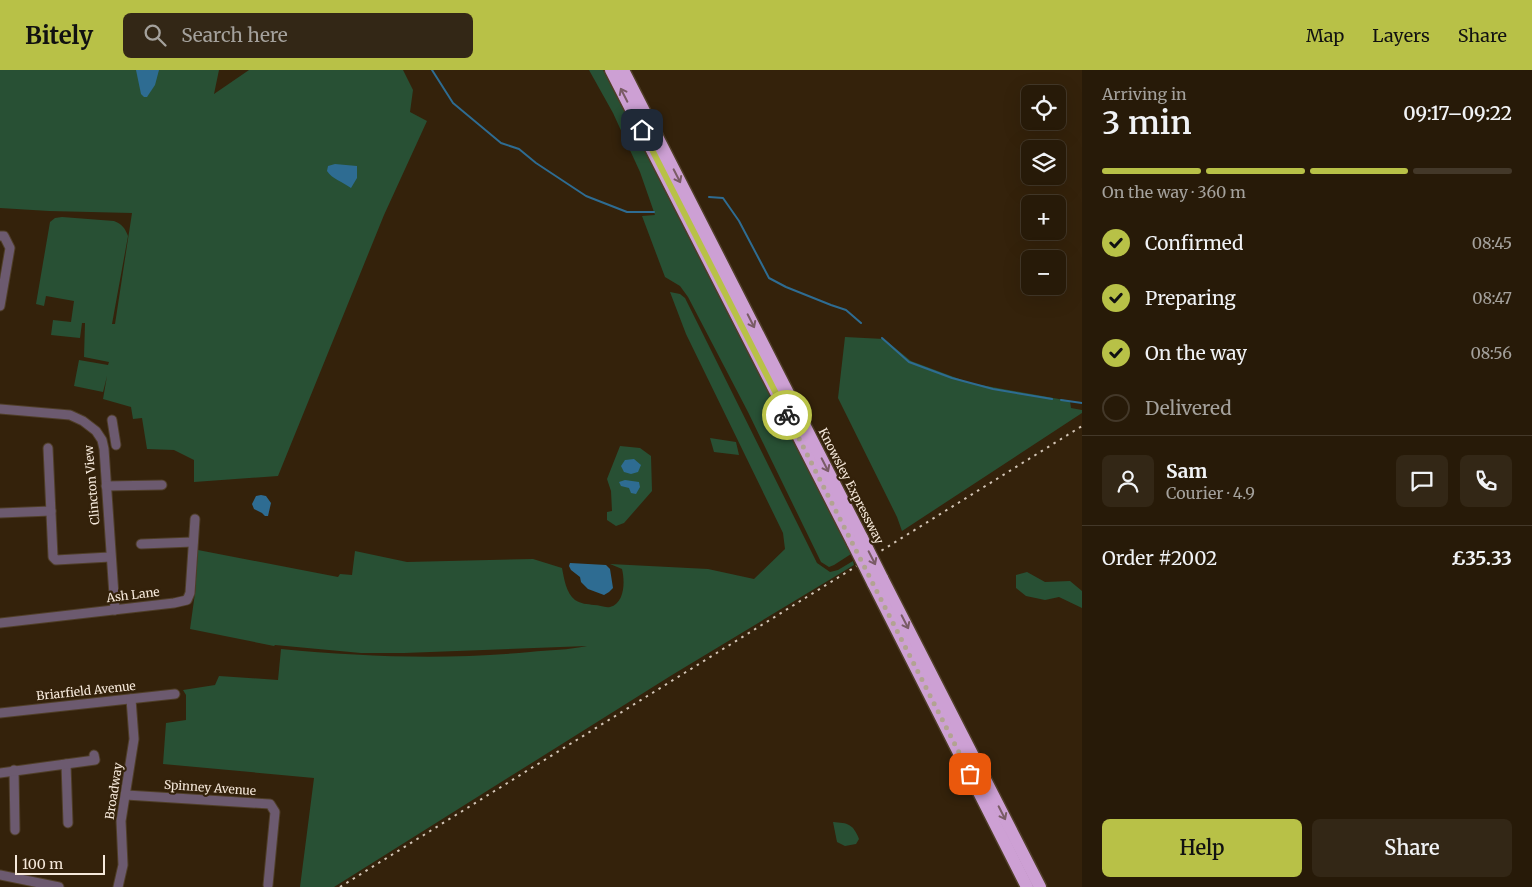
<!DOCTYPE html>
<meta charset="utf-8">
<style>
body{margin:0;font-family:Merriweather,serif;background:#332716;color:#f1f3f6;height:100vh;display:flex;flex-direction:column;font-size:19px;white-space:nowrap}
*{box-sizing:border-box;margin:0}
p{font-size:16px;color:#a4a19c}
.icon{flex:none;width:28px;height:28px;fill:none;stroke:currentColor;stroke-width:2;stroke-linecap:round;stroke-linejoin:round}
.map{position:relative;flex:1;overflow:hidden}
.drawer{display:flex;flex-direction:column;background:#271a08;width:450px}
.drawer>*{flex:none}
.buttons{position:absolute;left:1021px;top:15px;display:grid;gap:10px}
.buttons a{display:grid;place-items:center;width:45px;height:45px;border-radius:8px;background:#271a08;box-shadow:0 5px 20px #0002,0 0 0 1px #433829;font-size:25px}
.scale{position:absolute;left:15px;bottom:12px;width:90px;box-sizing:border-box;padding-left:5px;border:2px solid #f6e9db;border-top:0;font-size:14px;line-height:18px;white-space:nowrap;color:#f6e9db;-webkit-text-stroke:4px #34220b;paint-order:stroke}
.pin{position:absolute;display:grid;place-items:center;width:42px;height:42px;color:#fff;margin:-21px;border-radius:10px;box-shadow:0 2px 8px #0006}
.courier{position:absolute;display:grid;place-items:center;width:50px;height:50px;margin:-25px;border:4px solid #b8c147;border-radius:50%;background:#fff;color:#222;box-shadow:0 1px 6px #0007}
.headline em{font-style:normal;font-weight:600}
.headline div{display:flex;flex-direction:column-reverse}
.headline{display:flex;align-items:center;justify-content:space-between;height:85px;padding:0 20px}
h1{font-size:32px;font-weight:600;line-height:38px}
.bar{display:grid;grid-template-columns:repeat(4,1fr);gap:8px 5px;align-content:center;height:60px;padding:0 20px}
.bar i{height:6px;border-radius:4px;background:#433829}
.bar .active{background:#b8c147}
.bar p{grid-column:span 4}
.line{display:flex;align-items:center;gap:12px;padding:0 20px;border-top:1px solid #433829}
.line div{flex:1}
.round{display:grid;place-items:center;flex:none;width:52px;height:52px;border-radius:8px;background:#332716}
ol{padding:0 20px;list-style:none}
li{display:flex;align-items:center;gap:15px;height:55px}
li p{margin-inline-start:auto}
li .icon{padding:5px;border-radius:50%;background:#b8c147;color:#111;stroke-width:4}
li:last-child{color:#a4a19c}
li i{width:28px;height:28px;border:2px solid #433829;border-radius:50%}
.action{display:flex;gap:10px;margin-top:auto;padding:10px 20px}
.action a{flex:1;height:58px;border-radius:8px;background:#b8c147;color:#111;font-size:20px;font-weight:600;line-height:58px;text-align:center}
.action a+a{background:#332716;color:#f1f3f6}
header{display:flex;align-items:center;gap:30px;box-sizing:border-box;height:70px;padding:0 25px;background:#b8c147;color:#111}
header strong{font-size:24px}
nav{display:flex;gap:28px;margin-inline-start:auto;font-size:18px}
.search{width:350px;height:45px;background:#332716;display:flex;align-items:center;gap:12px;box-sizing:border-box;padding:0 18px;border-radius:8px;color:#a4a19c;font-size:19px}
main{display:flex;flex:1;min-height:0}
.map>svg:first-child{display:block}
.green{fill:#285034}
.water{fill:#2e6c92}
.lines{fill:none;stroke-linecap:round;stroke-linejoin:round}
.stream{stroke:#2e6c92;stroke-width:2}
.minor-casing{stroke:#4f3e28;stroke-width:11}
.highway-casing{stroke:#4f3e28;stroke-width:15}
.minor{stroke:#6c5a6f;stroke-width:9}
.highway{stroke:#cda0d4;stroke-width:12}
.rail{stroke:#d3c5b6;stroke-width:2;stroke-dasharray:2.5 5;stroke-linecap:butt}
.highway-bridge-casing{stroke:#4f3e28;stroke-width:15;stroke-linecap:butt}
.highway-bridge{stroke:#cda0d4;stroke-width:12}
.oneway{stroke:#795b65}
.done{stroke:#b2a392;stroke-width:5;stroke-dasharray:0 9}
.route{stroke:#b8c147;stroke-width:6}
.labels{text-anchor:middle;stroke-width:4.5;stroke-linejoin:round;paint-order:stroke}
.street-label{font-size:12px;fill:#f6e9db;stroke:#34220b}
</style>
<header>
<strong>Bitely</strong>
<div class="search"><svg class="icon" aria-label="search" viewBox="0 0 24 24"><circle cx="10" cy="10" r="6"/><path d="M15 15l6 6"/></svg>Search here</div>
<nav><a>Map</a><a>Layers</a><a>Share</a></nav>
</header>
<main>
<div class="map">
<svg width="1082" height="817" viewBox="0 0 1082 817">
<rect width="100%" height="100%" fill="#34220b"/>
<g class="green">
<path d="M 0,0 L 219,0 L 214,24 L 249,0 L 403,0 L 413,20 L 410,42 L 427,51 L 384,145 L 278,406 L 194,412 L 194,390 L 174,380 L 147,379 L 142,348 L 133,349 L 131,337 L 103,329 L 107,306 L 103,322 L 74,316 L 79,290 L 108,295 L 109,292 L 84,287 L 85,253 L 81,253 L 82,253 L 80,268 L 51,265 L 53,250 L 71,252 L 74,231 L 46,226 L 44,236 L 36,234 L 50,152 L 55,148 L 62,147 L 114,151 C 122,154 125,158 128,166 L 112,254 L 115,254 L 132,143 L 49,141 L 0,138 Z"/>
<path d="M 589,0 L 603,0 L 851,484 L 834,495 L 829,497 L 821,492 L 748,342 L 688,227 L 680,216 L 665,207 L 642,146 L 655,145 L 640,102 L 613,43 Z"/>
<path d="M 670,222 L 680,224 L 685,228 L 817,493 L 830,502 L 838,500 L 853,491 L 854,495 L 672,605 L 334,817 L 300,817 L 314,708 L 163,694 L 166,653 L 186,650 L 186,625 L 183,620 L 215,615 L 219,606 L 278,610 L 281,579 C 364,587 447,590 530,582 C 549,580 569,580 587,576 L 404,583 L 361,583 L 275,575 L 274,576 L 190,559 L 195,523 L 198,480 L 338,507 L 340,504 L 352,505 L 355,481 L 407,492 L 533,489 L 562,498 C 564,508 566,523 575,530 C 581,534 587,534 594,535 C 599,535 605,538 610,537 C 625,533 625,511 622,499 L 610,494 L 708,499 L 754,509 L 785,479 L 783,463 L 686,264 Z"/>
<path d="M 845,267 L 884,269 L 911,291 L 970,313 L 1070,331 L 1071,338 L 1082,340 L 1082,343 L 902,461 L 897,447 L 838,328 Z"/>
<path d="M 710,368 L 736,372 L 739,385 L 714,382 Z"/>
<path d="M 620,376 L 640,378 L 651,386 L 652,421 L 624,453 L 616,456 L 607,450 L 607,442 L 612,441 L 611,421 L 607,409 Z"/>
<path d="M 1027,502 L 1045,512 L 1070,511 L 1082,521 L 1082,538 L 1059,527 L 1045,530 L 1026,526 L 1016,518 L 1016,505 Z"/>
<path d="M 833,752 C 848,753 853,754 859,769 L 856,774 L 845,776 L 837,772 Z"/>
</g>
<g class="water">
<path d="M 136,0 L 159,0 L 155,15 L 147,27 L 144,27 L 141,24 Z"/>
<path d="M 335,94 L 357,96 L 357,108 L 351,118 C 343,112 332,109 327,101 L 328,96 Z"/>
<path d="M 634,389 L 641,395 L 638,402 L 631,404 L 624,402 L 621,396 L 625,390 Z"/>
<path d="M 625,410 L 639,412 L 640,417 L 636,424 L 631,423 L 629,418 L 621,416 L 619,412 Z"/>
<path d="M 261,425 L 266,426 L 271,433 L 268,446 L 265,446 L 262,443 L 254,439 L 252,434 L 256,426 Z"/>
<path d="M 570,493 L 606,495 L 610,499 L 613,518 L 609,522 L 604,525 L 588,519 L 581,512 L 580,507 L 571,500 L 569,496 Z"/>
</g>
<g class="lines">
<g class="stream">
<path d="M 432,0 L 453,33 L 501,73 L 519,79 L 536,93 L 586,126 L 627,142 L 654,142"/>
<path d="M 709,127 L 723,128 L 739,151 L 769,208 L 786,217 L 831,235 L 846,240 L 861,253"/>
<path d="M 882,268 L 909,292 L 952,308 L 993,319 L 1052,329"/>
<path d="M 1061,330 L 1082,333"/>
</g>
<defs>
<g id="minor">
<path d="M 0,166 L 4,166 L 10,178 L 0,236"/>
<path d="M 0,339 L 70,345 L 83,351 L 96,361 L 102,370 L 104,379 L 115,540"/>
<path d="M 112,350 L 116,375"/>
<path d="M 48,378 L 53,487 L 56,490 L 110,487"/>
<path d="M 106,416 L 162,415"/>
<path d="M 0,443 L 51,441"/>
<path d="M 141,474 L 193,472"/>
<path d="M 0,553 L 174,533 L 187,530 L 190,523 L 195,449"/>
<path d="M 0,643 L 175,624"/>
<path d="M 66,694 L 68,753"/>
<path d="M 14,700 L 15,760"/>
<path d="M 0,703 L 95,690 L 94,685"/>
<path d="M 126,725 L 270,734 L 275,742 L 268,815"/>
<path d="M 0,805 L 59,817"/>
<path d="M 118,817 L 123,795 L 121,751 L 134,669 L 131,629"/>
</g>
<g id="highway">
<path d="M 611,0 L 853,473"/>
<path d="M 623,0 L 862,468"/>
<path d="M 882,508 L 1040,817"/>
<path d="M 873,513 L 1027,817"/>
</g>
</defs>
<use href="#minor" class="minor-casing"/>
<use href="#highway" class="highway-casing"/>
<use href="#minor" class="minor"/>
<use href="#highway" class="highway"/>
<path class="rail" d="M 340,817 L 1082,356"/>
<defs>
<g id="highway-bridge">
<path d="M 862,468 L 882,508"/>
<path d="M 853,473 L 873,513"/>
</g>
</defs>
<use href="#highway-bridge" class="highway-bridge-casing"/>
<use href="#highway-bridge" class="highway-bridge"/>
</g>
<defs><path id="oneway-shaft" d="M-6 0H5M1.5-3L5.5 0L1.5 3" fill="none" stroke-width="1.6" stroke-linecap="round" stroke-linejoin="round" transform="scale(1.25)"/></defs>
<g class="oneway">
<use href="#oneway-shaft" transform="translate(624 25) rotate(-117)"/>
<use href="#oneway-shaft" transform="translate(677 106) rotate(63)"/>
<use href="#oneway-shaft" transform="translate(751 251) rotate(63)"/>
<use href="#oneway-shaft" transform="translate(825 395) rotate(63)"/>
<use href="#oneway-shaft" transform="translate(872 488) rotate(63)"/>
<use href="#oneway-shaft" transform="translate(905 552) rotate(63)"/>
<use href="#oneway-shaft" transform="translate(1002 743) rotate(63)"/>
</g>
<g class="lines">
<path class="done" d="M 787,345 L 970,704"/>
<path class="route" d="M 642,60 L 787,345"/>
</g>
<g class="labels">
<g class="street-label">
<text transform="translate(92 415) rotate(-95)" y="4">Clincton View</text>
<text transform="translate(851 416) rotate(63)" y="4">Knowsley Expressway</text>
<text transform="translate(133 525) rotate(-7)" y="4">Ash Lane</text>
<text transform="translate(86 621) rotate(-6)" y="4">Briarfield Avenue</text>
<text transform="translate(210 718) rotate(4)" y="4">Spinney Avenue</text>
<text transform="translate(114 721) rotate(-81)" y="4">Broadway</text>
</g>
</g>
</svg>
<div class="buttons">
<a><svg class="icon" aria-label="locate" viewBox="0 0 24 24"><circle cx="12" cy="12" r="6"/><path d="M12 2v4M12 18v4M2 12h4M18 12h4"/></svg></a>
<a><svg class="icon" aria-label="layers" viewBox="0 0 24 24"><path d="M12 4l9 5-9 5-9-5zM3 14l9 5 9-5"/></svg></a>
<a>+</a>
<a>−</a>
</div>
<div class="scale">100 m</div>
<div class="pin" style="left:970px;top:704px;background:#ea580c"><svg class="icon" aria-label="bag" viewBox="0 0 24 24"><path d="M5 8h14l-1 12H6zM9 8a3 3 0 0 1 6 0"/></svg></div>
<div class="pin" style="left:642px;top:60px;background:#1f2937"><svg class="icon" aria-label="home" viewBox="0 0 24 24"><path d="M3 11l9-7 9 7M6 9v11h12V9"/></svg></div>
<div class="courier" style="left:787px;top:345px"><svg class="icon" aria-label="bike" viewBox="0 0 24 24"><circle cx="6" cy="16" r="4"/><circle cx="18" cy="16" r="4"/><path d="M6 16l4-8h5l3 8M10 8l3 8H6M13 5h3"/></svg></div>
</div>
<section class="drawer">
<div class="headline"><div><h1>3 min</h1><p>Arriving in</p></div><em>09:17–09:22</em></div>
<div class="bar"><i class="active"></i><i class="active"></i><i class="active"></i><i></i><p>On the way · 360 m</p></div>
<ol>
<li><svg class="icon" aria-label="check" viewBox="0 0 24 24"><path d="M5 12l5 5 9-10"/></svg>Confirmed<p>08:45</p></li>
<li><svg class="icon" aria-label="check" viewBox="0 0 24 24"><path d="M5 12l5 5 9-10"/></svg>Preparing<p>08:47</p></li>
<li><svg class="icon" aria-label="check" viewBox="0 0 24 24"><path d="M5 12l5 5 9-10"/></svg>On the way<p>08:56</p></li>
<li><i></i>Delivered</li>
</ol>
<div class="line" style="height:90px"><a class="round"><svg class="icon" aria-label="person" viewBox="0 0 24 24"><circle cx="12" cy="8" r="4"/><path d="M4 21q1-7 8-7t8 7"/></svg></a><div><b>Sam</b><p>Courier · 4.9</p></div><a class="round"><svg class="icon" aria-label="chat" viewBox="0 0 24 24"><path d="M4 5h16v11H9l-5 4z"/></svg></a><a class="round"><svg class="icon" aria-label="phone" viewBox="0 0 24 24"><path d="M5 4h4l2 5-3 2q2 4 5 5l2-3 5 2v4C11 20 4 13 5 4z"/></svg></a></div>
<div class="line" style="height:65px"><div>Order #2002</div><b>£35.33</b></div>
<div class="action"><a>Help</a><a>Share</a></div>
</section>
</main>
